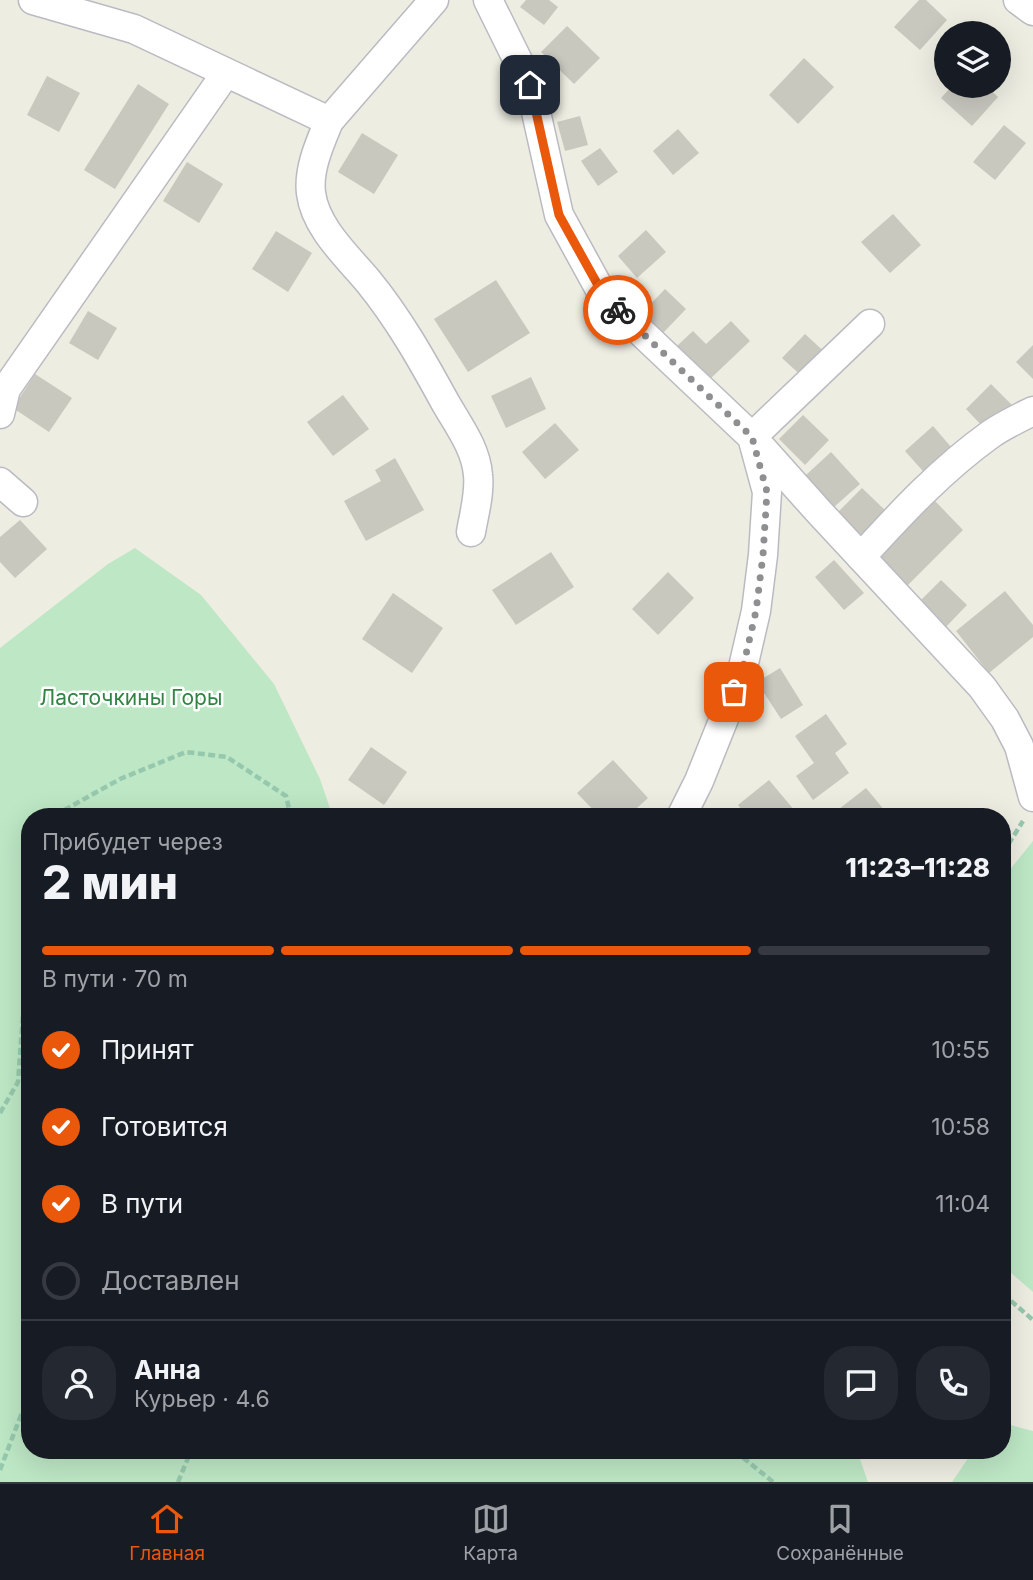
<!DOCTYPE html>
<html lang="ru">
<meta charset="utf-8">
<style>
body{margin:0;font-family:Inter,sans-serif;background:#242831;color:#f1f3f6;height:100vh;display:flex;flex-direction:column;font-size:26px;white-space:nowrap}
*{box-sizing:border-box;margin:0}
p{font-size:23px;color:#9ea1a6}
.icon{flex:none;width:38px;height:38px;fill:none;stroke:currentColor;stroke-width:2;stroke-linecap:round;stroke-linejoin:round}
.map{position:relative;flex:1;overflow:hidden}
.drawer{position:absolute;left:21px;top:808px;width:990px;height:651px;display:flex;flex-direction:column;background:#171b24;border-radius:28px;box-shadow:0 7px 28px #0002}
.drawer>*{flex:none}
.controls{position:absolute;left:934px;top:21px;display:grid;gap:14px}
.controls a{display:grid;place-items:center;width:77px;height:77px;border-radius:50%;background:#171b24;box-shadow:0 7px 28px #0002;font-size:35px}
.pin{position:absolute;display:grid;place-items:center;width:60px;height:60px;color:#fff;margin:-30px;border-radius:14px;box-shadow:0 4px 10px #0006}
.courier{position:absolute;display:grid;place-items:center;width:70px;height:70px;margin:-35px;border:5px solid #ea580c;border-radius:50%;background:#fff;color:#222;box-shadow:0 2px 9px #0007}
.summary em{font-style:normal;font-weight:800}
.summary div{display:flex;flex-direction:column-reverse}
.summary{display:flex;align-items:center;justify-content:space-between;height:119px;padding:0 21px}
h1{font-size:46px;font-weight:800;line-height:52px}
.bar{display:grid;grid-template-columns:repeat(4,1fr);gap:10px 7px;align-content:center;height:84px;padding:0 21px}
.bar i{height:9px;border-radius:5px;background:#363941}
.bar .active{background:#ea580c}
.bar p{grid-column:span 4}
.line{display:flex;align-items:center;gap:18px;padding:0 21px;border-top:2px solid #363941}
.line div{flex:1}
.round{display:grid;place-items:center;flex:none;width:74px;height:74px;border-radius:28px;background:#242831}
ol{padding:0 21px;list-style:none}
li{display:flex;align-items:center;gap:21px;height:77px}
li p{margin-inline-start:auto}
li .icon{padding:7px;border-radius:50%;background:#ea580c;color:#fff;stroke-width:4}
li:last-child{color:#9ea1a6}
li i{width:38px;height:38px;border:4px solid #363941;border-radius:50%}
.menu{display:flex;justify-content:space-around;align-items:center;height:98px;border-top:2px solid #363941;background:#171b24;font-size:19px;color:#9ea1a6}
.menu a{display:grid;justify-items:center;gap:4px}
.menu .active{color:#ea580c}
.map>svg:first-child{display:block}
.green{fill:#bde7c5}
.building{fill:#c9c8bf}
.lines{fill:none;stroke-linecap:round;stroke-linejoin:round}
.minor-casing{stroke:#babbc2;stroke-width:31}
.path{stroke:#96c8ad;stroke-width:4.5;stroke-dasharray:7 3.5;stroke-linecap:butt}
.minor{stroke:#fff;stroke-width:28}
.done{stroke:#8e8f90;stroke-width:7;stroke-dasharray:0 12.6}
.route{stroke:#ea580c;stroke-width:9}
.labels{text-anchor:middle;stroke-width:5;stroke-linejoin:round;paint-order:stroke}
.park-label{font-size:21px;fill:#318444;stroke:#fff}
</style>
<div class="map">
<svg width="1033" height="1482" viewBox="0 0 1033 1482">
<rect width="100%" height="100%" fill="#eeede2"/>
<g class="green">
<path d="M 135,548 L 201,595 L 274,684 L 320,779 L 333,817 L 30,817 L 30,1451 L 774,1451 L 787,1457 L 798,1451 L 845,1451 L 860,1459 L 868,1482 L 0,1482 L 0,648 L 108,564 Z"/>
<path d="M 1033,841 L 1033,1292 L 1003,1266 L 1003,878 Z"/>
<path d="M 1003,1423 L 1033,1431 L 1033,1482 L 952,1482 L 973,1451 L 1003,1451 Z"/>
</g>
<g class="building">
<path d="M 526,0 L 549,0 L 558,7 L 544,25 L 520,7 Z"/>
<path d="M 919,0 L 926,0 L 947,20 L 920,50 L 894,27 Z"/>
<path d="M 567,26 L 600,58 L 574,84 L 541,52 Z"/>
<path d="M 804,58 L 834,87 L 798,124 L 769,95 Z"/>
<path d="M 47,76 L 80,93 L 59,132 L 27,115 Z"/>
<path d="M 138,84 L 169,104 L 115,189 L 84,170 Z"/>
<path d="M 952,86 L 986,86 L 998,97 L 972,126 L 941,98 Z"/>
<path d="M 580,116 L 588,145 L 565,151 L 557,122 Z"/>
<path d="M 1004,125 L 1026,143 L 995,180 L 973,162 Z"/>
<path d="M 678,129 L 699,153 L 673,175 L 653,151 Z"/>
<path d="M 362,133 L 398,155 L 374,194 L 338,172 Z"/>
<path d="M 600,148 L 618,172 L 598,186 L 581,161 Z"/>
<path d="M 187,162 L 223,184 L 199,223 L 163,201 Z"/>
<path d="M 893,214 L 921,245 L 890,273 L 861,242 Z"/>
<path d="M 646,230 L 666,252 L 637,278 L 618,256 Z"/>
<path d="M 276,231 L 312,253 L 288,292 L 252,269 Z"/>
<path d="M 496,280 L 530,333 L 468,372 L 434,319 Z"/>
<path d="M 665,289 L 686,309 L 663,333 L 642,313 Z"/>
<path d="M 88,311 L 117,328 L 98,360 L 69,343 Z"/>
<path d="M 731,321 L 750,341 L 709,380 L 677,346 L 693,331 L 706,344 Z"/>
<path d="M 805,334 L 830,357 L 807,381 L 782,358 Z"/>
<path d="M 1033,345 L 1033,379 L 1016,362 Z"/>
<path d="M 35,374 L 72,398 L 49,432 L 13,408 Z"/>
<path d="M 531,377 L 546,409 L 506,428 L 491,396 Z"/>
<path d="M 991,384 L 1013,406 L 987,431 L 966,409 Z"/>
<path d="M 343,395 L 369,429 L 333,456 L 307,422 Z"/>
<path d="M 803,415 L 829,440 L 805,465 L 779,439 Z"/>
<path d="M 555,423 L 579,450 L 545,479 L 522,452 Z"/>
<path d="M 933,426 L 957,454 L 929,478 L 905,451 Z"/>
<path d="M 831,452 L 860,484 L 834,507 L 806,475 Z"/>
<path d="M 395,458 L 424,510 L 366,541 L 344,501 L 381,481 L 375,470 Z"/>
<path d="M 862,488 L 888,513 L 864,538 L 838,512 Z"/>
<path d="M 935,501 L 963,530 L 905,588 L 876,559 Z"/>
<path d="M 20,520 L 47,549 L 15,578 L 0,562 L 0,537 Z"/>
<path d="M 551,552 L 574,587 L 516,625 L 492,590 Z"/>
<path d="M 834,560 L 864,593 L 844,610 L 815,577 Z"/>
<path d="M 668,572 L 694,598 L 658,635 L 632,609 Z"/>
<path d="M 941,580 L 967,605 L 943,630 L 917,604 Z"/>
<path d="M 1005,591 L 1033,625 L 1033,637 L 989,673 L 956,631 Z"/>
<path d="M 393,593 L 443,628 L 412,673 L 362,639 Z"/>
<path d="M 780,668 L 803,705 L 781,719 L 757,682 Z"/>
<path d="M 826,714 L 847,744 L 835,753 L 849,773 L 813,800 L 796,776 L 814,763 L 795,736 Z"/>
<path d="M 371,747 L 407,772 L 384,805 L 348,780 Z"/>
<path d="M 613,760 L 648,798 L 627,817 L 600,817 L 577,793 Z"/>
<path d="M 769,780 L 800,817 L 747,817 L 738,805 Z"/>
<path d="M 866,788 L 890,817 L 846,817 L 839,809 Z"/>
</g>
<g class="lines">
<defs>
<g id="minor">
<path d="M 33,0 L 134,29 L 329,121 L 434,0"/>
<path d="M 488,0 L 530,85 L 559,215 L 604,297 L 752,437 L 767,492 L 763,555 L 756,611 L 741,676 L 699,781 L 681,817"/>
<path d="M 1018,0 L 1033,11"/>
<path d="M 329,121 C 320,143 308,169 311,193 C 315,227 347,256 368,281 C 399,319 422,360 445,402 C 458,425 476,448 478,475 C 480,494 474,514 471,532"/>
<path d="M 870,324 L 752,437 L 820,513 L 982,687 L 1005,719 L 1019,746 L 1033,797"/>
<path d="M 0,414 L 6,389 L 226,73"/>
<path d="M 0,482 L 23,502"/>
<path d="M 861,557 C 901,513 942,469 991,434 C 1004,425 1019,418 1033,411"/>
</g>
</defs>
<use href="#minor" class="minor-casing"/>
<g class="path">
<path d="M 57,817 L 59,813 L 120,779 L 186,752 L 227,757 L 286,796 L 291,817"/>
<path d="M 1003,853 L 1023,821"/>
<path d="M 0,1113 L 18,1082 L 28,949 L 26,881 L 30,872"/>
<path d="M 1003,1294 L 1033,1320"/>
<path d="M 735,1451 L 773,1482"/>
<path d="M 0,1470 L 21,1415 L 30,1406"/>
<path d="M 178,1482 L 191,1451"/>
</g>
<use href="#minor" class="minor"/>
</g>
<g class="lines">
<path class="done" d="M 618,310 L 752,437 L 767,492 L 763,555 L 756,611 L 741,676 L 734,692"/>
<path class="route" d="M 530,85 L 559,215 L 604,296 L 618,310"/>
</g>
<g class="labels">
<g class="park-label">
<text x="131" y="705">Ласточкины Горы</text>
</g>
</g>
</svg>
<div class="controls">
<a><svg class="icon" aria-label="layers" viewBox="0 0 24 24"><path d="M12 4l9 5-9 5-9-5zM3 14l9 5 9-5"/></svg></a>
</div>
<div class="pin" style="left:734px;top:692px;background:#ea580c"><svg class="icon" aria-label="bag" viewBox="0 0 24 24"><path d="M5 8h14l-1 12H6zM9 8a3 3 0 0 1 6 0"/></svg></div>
<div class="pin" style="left:530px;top:85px;background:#1f2937"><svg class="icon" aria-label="home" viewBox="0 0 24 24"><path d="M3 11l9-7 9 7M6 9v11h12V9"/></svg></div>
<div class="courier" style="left:618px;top:310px"><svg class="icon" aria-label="bike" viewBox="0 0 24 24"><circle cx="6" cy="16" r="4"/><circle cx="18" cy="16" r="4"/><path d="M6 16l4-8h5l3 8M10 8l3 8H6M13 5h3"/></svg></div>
<section class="drawer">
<div class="summary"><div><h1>2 мин</h1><p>Прибудет через</p></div><em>11:23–11:28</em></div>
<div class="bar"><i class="active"></i><i class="active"></i><i class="active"></i><i></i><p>В пути · 70 m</p></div>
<ol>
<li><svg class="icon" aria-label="check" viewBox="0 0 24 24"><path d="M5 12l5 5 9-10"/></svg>Принят<p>10:55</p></li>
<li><svg class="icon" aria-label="check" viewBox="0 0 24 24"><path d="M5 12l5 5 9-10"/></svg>Готовится<p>10:58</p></li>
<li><svg class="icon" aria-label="check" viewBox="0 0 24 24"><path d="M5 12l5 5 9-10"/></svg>В пути<p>11:04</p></li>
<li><i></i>Доставлен</li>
</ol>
<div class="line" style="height:126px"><a class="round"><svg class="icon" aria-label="person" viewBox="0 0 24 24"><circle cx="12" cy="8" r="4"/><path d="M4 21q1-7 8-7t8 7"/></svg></a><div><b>Анна</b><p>Курьер · 4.6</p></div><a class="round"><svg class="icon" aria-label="chat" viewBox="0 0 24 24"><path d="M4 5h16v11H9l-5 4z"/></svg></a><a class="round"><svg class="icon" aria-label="phone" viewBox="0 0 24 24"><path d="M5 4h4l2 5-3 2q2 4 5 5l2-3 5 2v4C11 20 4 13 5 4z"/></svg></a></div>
</section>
</div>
<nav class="menu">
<a class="active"><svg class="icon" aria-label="home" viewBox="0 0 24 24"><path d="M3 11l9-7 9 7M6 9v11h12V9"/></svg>Главная</a>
<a><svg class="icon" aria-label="map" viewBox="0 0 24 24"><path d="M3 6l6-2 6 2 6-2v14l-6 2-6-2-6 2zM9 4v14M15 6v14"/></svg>Карта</a>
<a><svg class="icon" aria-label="saved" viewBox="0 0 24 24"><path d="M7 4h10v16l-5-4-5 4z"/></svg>Сохранённые</a>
</nav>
